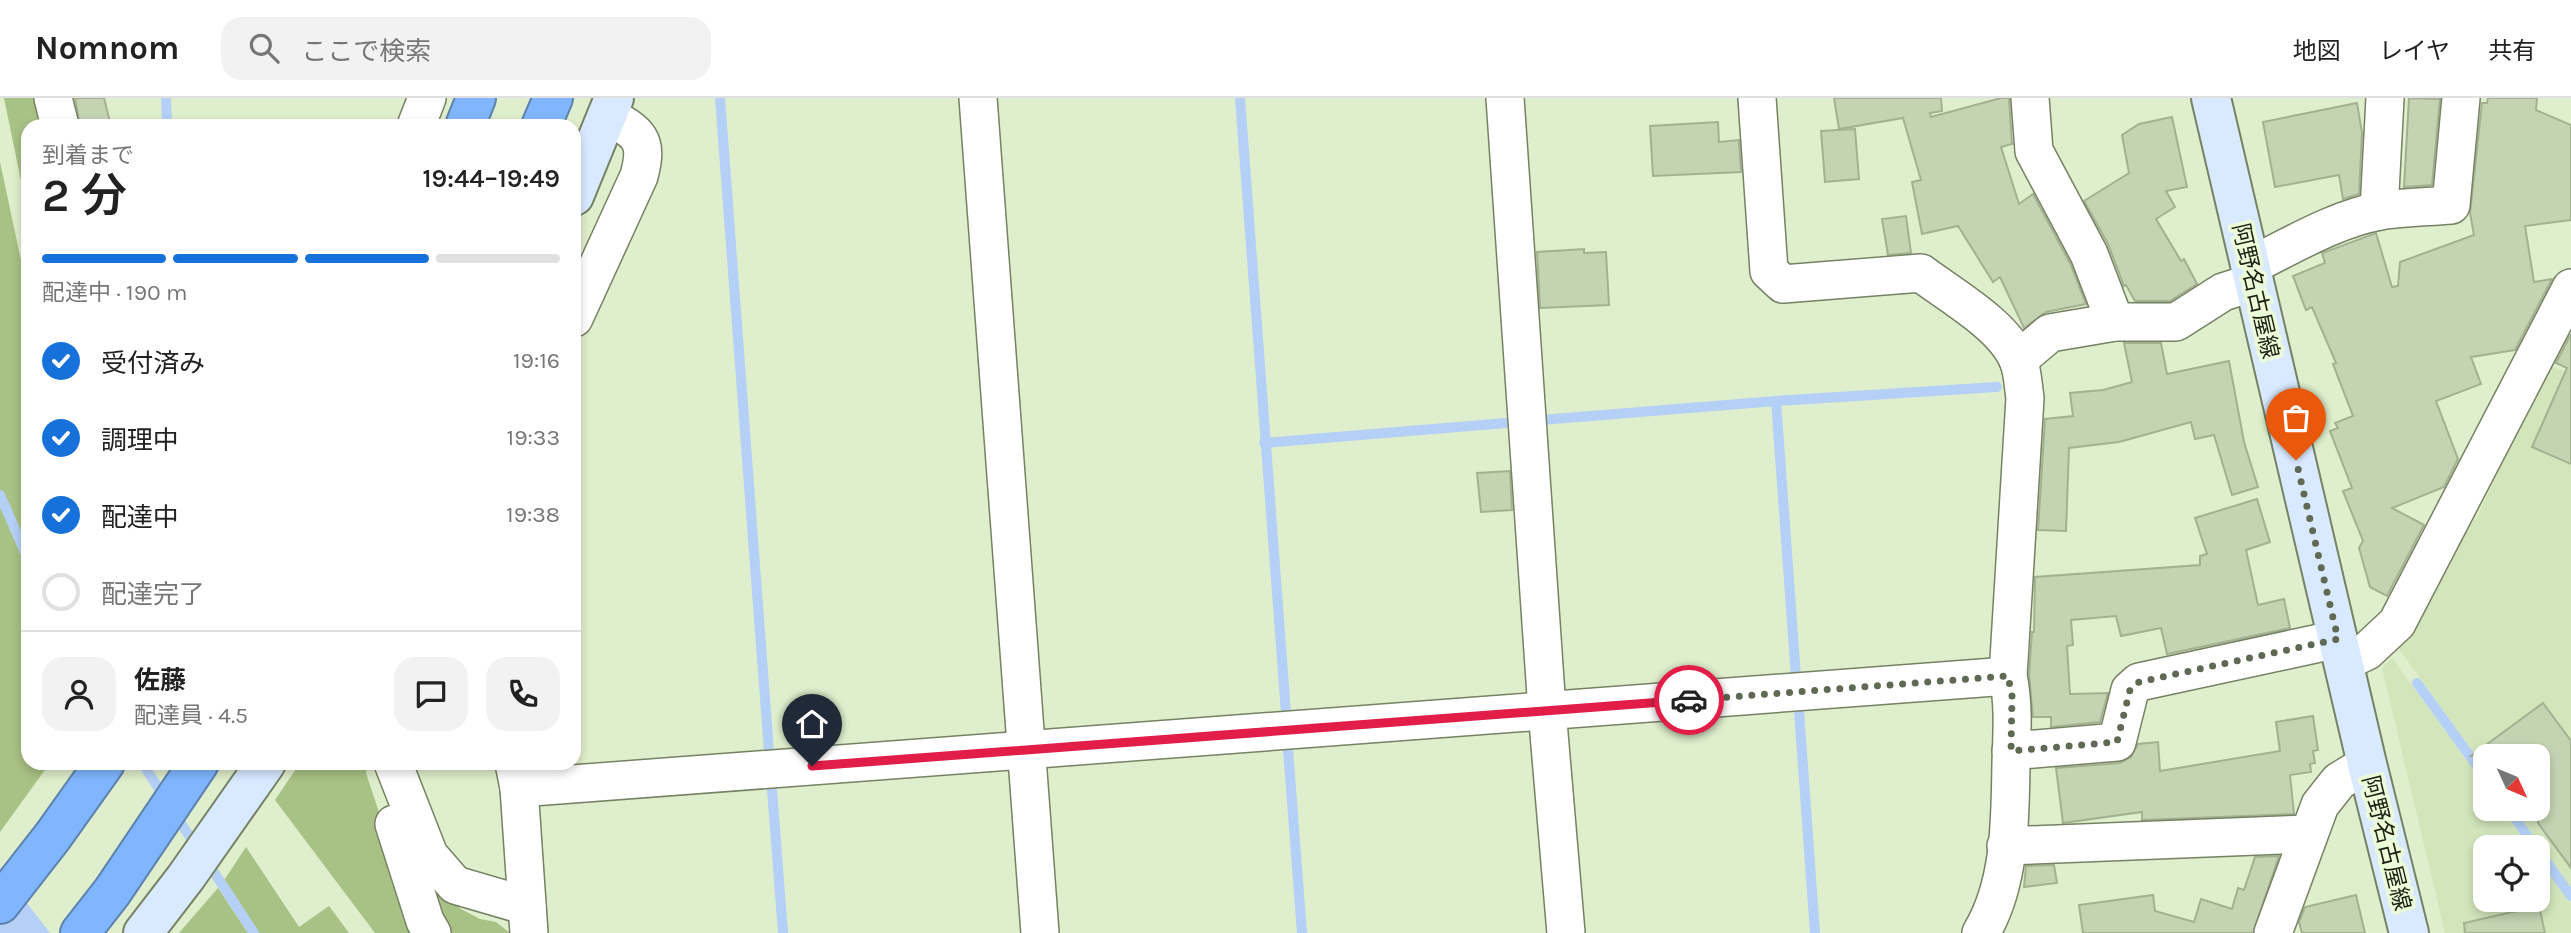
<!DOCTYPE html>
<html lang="ja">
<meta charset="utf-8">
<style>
body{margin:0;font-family:Karla,"Noto Sans JP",sans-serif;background:#f2f2f2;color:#222;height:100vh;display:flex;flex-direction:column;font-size:26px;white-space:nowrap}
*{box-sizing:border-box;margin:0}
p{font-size:23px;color:#767676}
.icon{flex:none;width:38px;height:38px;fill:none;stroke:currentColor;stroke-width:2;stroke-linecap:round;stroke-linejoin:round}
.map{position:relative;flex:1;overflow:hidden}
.sheet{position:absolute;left:21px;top:21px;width:560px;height:651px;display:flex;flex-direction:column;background:#fff;border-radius:21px;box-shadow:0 4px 10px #0003}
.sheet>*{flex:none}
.needle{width:46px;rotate:134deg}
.fabs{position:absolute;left:2473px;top:646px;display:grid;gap:14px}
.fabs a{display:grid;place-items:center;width:77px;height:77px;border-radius:14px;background:#fff;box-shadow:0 4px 10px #0003;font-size:35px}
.pin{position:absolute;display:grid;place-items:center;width:60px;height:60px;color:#fff;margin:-72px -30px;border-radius:50% 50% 50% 0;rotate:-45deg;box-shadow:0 0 7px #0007}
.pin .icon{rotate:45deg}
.courier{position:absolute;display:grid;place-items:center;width:70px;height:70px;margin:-35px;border:5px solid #e11d48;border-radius:50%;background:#fff;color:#222;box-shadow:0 2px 9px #0007}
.head em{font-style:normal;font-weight:600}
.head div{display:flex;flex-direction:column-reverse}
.head{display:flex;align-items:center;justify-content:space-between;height:119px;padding:0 21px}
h1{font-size:46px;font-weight:600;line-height:52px}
.bar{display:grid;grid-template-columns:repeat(4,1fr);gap:10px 7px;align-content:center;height:84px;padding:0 21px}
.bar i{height:9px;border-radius:5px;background:#e0e0e0}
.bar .active{background:#1671db}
.bar p{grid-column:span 4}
.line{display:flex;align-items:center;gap:18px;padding:0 21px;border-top:2px solid #e0e0e0}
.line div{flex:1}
.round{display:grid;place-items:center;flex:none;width:74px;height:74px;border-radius:21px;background:#f2f2f2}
ol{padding:0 21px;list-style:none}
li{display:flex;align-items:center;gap:21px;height:77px}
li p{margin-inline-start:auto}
li .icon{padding:7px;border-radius:50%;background:#1671db;color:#fff;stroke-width:4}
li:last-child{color:#767676}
li i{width:38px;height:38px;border:4px solid #e0e0e0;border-radius:50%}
header{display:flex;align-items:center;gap:42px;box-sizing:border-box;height:98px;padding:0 35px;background:#fff;border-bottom:2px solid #e0e0e0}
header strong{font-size:33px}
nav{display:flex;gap:38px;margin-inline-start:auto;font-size:24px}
.search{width:490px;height:63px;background:#f2f2f2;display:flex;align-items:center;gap:18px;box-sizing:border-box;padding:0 24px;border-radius:21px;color:#767676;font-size:26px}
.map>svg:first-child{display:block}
.built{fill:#d2e5bb}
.green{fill:#a8c184}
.water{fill:#b4d0f6}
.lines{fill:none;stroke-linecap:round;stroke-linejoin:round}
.stream{stroke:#b4d0f6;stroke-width:10}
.building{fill:#c4d3b2;stroke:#a3b191;stroke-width:2}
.street-casing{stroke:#758263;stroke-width:40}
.secondary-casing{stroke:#758263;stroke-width:42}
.highway-casing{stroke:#5d82ad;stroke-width:42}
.street{stroke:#fff;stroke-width:37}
.secondary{stroke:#d9e9ff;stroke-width:38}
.highway{stroke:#80b6ff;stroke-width:38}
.done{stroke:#606954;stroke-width:7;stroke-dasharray:0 12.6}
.route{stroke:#e11d48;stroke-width:9}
.labels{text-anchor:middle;stroke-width:7;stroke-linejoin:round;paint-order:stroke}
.street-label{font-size:23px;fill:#1c2114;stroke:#ecfcd9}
</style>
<header>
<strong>Nomnom</strong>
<div class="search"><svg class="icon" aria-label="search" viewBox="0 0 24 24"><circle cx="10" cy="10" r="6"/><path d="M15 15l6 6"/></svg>ここで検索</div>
<nav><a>地図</a><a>レイヤ</a><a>共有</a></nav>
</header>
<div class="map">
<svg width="2571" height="835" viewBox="0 0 2571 835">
<rect width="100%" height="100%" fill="#dfeecc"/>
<g class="built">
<path d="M 2548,267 L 2571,276 L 2571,789 L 2514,711 L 2538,710 L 2538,658 L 2485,658 L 2485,670 L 2399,551 L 2458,438 L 2477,419 Z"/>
<path d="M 2392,560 L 2485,688 L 2485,710 L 2501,711 L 2529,749 L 2485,749 L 2485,802 L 2538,802 L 2538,760 L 2571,806 L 2571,835 L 2445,835 L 2382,570 Z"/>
</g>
<g class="green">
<path d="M 4,0 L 37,0 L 44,28 L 28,28 L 28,117 Z"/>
<path d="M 0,64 L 28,195 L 28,665 L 50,665 L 0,734 Z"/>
<path d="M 300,665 L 368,665 L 366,675 L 414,820 L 422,835 L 375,835 L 275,702 Z"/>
<path d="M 246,749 L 299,829 L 329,808 L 349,835 L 258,835 L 223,784 Z"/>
<path d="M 416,764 L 444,798 L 461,811 L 480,821 L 496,824 L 510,835 L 446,835 Z"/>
<path d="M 218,790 L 248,835 L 179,835 Z"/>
</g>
<path class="water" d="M 0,770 L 50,835 L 0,835 Z"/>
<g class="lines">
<g class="stream">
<path d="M 166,0 L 167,25"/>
<path d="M 720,0 L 769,654"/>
<path d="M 1240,0 L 1286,615"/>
<path d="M 1776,303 L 1796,579"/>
<path d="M 1541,322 L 1776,303 L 1997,289"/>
<path d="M 1264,345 L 1506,325"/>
<path d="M 0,397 L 28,461"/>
<path d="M 2417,585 L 2485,679"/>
<path d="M 1799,613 L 1815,835"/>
<path d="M 1288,651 L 1302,835"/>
<path d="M 142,665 L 165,700"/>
<path d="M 772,692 L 783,835"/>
<path d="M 2508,710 L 2535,749"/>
<path d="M 175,716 L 197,750"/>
<path d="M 2538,752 L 2571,798"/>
<path d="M 208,765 L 254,835"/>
</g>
</g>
<g class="building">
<path d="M 75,0 L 104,0 L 111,28 L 80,28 Z"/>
<path d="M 1834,0 L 1941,0 L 1942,13 L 1930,15 L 1931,19 L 2001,0 L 2009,0 L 2012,46 L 2001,49 L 2019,106 L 2033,96 L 2070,165 L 2086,206 L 2046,214 L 2024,230 L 2000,179 L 1993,184 L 1958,128 L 1922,136 L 1912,84 L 1921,82 L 1903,20 L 1839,31 Z"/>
<path d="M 2409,0 L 2440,1 L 2432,87 L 2404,89 Z"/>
<path d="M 2488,0 L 2537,0 L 2536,12 L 2571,27 L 2571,122 L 2525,128 L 2534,184 L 2552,181 L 2515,252 L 2471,259 L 2481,286 L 2436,303 L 2458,361 L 2444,389 L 2392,410 L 2424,427 L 2387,498 L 2370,489 L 2359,450 L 2363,443 L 2343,393 L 2352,390 L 2330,333 L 2338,330 L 2335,325 L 2353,318 L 2333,266 L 2336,265 L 2312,209 L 2306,212 L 2293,178 L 2325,165 L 2322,155 L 2376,135 L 2392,189 L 2398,188 L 2400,164 L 2474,137 L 2470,115 L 2482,5 L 2487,5 Z"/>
<path d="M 2357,5 L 2362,35 L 2359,96 L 2343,101 L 2339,77 L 2275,89 L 2263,24 Z"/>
<path d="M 2172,19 L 2187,89 L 2166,93 L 2175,109 L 2156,121 L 2181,163 L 2184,161 L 2197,186 L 2170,203 L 2135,203 L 2126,187 L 2124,188 L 2108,146 L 2084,103 L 2129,75 L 2122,37 L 2139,26 Z"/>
<path d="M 1718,24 L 1719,44 L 1739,42 L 1741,74 L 1653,78 L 1650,28 Z"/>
<path d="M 1855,31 L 1859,81 L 1825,84 L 1821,33 Z"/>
<path d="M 1906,118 L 1911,155 L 1888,157 L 1882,121 Z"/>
<path d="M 1584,151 L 1584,155 L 1606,154 L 1609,207 L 1540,210 L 1537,154 Z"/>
<path d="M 2571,236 L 2571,366 L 2532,349 L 2567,270 L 2556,265 Z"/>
<path d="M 2124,245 L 2161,245 L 2167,276 L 2229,263 L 2244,344 L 2258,389 L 2232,397 L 2214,337 L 2195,341 L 2191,324 L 2119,344 L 2069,350 L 2066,433 L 2038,432 L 2045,321 L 2073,318 L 2070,295 L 2103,292 L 2132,284 Z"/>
<path d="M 1510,373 L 1512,412 L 1481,414 L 1477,375 Z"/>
<path d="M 2257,401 L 2270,444 L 2246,452 L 2258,507 L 2284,501 L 2290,530 L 2167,556 L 2161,530 L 2121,538 L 2116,518 L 2071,522 L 2073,547 L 2067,548 L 2070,596 L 2108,595 L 2100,624 L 2051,629 L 2051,619 L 2033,619 L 2029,577 L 2032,534 L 2034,534 L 2035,479 L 2200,467 L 2200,458 L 2207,456 L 2195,420 Z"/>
<path d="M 2543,605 L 2571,643 L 2571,770 L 2538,725 L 2538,658 L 2471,658 Z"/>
<path d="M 2313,618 L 2318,652 L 2313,653 L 2315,665 L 2310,666 L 2311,674 L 2290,677 L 2294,716 L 2142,722 L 2142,714 L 2063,725 L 2056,670 L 2120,665 L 2131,659 L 2138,646 L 2158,644 L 2160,673 L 2280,653 L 2276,624 Z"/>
<path d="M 2279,758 L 2253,835 L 2083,835 L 2079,807 L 2153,797 L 2155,813 L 2194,824 L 2201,801 L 2232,811 L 2238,790 L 2244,792 L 2255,759 Z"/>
<path d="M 2054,767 L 2057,785 L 2024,789 L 2026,768 Z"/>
<path d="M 2356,797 L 2365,835 L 2302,835 L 2299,824 L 2305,809 Z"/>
<path d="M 2539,808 L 2545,835 L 2465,835 L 2464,825 Z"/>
</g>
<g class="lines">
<defs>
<g id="street">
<path d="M 53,0 L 60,28"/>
<path d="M 978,0 L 1040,835"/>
<path d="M 1505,0 L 1547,612 L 1566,835"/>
<path d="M 1757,0 L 1769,173 L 1783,186 L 1921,175 C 1950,197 2004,227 2018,262 C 2023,273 2023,288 2025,300 L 2008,578 C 2014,606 2012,635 2011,665 C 2010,721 2011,785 1981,835"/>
<path d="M 2030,0 L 2034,53 L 2089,156 L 2115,224"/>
<path d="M 416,28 L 427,0"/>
<path d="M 2379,113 L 2385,0"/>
<path d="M 2250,168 C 2291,148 2335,121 2380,113 C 2403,109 2428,109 2451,107 L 2461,0"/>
<path d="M 574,220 L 639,78 C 649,41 639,35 607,17"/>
<path d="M 2018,262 L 2050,235 L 2115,224 L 2176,224 L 2223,194 L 2254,184"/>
<path d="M 2344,564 L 2367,553 L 2397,525 L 2571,190"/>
<path d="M 2011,653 L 2117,644 L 2130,592 L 2139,584 L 2338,541"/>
<path d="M 393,665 L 429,757 L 455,787 L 527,808"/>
<path d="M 514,665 L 519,690 L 529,835"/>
<path d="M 519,690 L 2008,578"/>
<path d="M 394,726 L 425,823 L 432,835"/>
<path d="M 2006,748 L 2308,736"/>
<path d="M 2273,835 L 2320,707 L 2339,683 L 2367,666"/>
</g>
<g id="secondary">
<path d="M 2211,0 L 2367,666 L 2409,835"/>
<path d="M 574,98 L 614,0"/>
<path d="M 143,835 L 186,779 L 266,665"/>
</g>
<g id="highway">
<path d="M 465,28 L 476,0"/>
<path d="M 541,28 L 553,0"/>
<path d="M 0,806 L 53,738 L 105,665"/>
<path d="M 80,835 L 112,794 L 199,665"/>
</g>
</defs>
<use href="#street" class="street-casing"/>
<use href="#secondary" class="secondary-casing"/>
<use href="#highway" class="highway-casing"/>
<use href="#street" class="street"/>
<use href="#secondary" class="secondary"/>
<use href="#highway" class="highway"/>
</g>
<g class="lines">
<path class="done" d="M 1689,602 L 2008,578 L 2012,598 L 2011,653 L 2117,644 L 2130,592 L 2139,584 L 2338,541 L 2296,362"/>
<path class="route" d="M 812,668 L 1689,602"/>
</g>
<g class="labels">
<g class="street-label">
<text transform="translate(2256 193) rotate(77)" y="8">阿野名古屋線</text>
<text transform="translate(2387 745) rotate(76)" y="8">阿野名古屋線</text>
</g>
</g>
</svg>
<div class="fabs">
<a><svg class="needle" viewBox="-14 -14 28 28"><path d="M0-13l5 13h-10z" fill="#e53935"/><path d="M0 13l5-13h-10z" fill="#767676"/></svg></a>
<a><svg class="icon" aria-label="locate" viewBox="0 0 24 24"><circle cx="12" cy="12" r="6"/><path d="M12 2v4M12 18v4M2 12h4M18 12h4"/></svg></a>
</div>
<div class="pin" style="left:2296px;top:362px;background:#ea580c"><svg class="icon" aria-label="bag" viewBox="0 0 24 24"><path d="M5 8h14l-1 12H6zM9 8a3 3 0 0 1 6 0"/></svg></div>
<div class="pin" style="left:812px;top:668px;background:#1f2937"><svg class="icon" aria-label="home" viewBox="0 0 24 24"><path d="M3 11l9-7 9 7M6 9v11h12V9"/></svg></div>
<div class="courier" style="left:1689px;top:602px"><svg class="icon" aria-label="car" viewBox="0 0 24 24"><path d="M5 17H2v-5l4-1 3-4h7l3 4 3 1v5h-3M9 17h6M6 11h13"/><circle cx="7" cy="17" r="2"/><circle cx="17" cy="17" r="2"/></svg></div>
<section class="sheet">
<div class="head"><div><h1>2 分</h1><p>到着まで</p></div><em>19:44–19:49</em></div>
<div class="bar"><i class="active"></i><i class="active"></i><i class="active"></i><i></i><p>配達中 · 190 m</p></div>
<ol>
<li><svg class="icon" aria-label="check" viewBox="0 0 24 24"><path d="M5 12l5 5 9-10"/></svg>受付済み<p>19:16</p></li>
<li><svg class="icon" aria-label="check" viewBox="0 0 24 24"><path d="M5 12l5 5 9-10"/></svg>調理中<p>19:33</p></li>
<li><svg class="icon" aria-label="check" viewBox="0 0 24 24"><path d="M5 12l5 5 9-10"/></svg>配達中<p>19:38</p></li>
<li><i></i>配達完了</li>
</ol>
<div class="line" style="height:126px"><a class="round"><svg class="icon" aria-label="person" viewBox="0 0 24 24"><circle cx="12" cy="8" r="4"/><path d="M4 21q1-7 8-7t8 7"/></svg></a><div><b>佐藤</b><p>配達員 · 4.5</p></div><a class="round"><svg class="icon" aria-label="chat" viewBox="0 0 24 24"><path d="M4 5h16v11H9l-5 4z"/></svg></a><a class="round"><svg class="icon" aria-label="phone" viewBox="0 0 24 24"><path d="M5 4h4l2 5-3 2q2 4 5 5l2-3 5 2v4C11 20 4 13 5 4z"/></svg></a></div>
</section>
</div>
